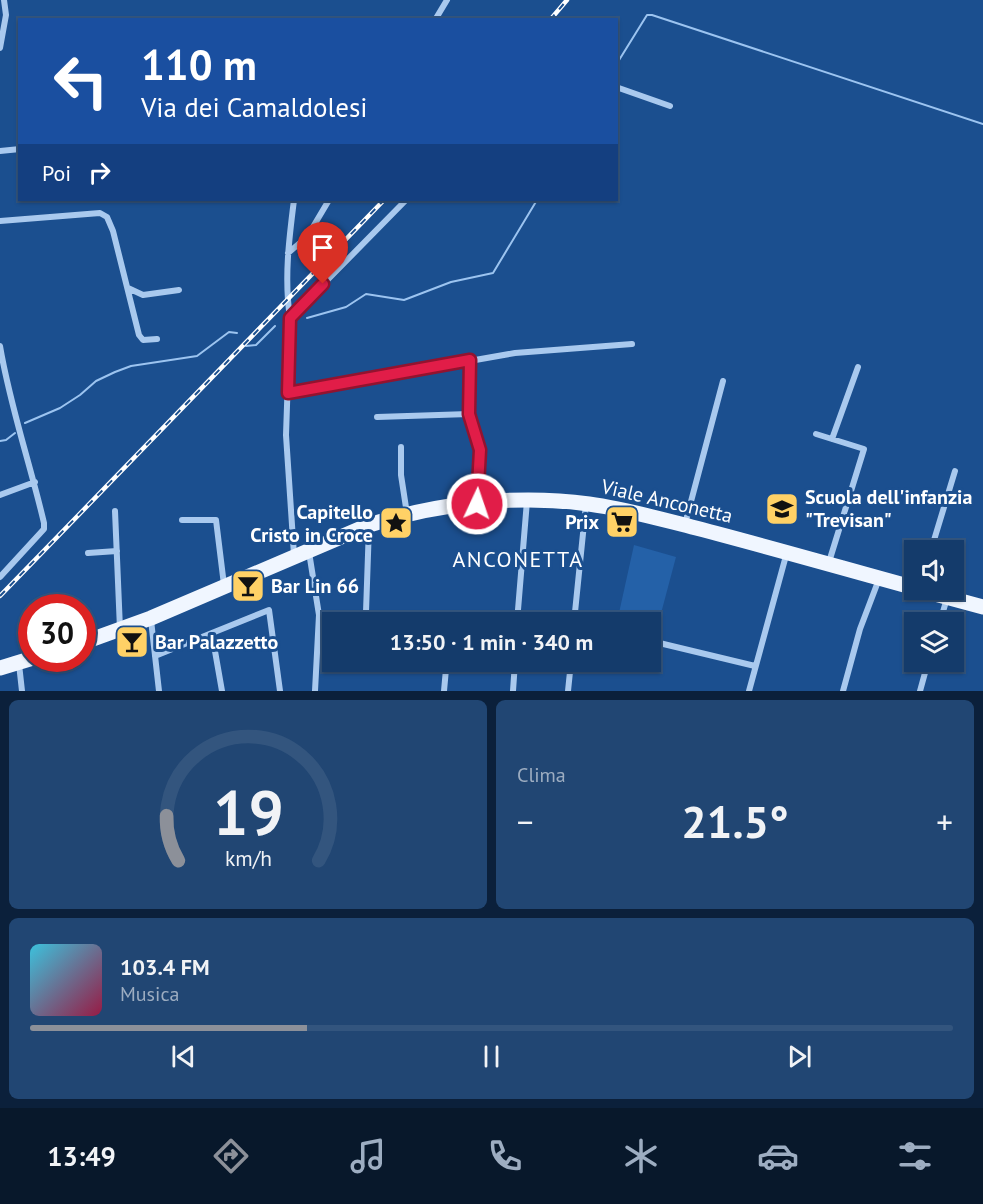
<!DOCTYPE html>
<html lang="it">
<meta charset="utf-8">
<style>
:root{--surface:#143b6b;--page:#214673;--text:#f1f3f6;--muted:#9dadc1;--line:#33557e;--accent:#8c9099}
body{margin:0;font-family:"PT Sans",sans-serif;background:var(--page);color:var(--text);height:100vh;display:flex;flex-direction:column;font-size:22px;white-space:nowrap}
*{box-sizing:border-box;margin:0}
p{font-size:20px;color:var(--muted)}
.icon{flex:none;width:33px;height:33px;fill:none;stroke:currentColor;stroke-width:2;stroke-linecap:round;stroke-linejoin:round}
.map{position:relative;height:691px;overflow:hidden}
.details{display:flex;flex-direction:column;gap:9px;padding:9px;background:#0b203b;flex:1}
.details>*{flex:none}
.guide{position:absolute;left:18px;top:18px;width:600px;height:183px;border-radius:0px;box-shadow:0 2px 4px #0004,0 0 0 2px var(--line);background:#1a4fa0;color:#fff;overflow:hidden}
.buttons{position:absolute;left:904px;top:540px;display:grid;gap:12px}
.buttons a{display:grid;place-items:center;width:60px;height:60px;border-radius:0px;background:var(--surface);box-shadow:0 2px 4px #0004,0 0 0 2px var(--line);font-size:30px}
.speed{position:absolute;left:18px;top:594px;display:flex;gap:12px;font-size:30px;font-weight:700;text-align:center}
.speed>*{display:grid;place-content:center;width:78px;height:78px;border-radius:50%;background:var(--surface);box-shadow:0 2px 4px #0004,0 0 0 2px var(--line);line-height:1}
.speed .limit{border:9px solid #d22;background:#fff;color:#111}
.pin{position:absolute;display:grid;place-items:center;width:51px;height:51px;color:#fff;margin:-62px -26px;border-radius:50% 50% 50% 0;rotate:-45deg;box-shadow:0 0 6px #0007}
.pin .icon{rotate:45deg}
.me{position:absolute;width:66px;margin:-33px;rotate:3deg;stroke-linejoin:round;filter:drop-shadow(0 0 4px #0008)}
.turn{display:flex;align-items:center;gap:21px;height:126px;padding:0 24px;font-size:27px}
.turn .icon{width:78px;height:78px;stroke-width:2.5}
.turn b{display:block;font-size:42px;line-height:51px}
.then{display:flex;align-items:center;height:57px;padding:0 24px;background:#0003;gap:12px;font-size:22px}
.big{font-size:45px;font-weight:800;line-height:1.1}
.details .card{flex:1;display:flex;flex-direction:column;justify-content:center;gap:9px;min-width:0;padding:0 21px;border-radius:9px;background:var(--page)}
.details .dial{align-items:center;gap:0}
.dial svg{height:156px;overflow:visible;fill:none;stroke:var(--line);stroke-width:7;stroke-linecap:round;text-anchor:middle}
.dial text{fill:var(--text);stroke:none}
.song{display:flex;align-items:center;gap:18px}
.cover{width:72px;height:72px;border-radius:9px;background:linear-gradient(135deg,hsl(190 70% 55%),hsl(340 70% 35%))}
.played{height:6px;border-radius:3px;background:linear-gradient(90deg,var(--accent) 30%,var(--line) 30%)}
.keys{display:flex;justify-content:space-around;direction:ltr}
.heat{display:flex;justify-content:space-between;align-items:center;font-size:33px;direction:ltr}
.details .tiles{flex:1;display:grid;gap:9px;grid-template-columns:1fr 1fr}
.card:last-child{grid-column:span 2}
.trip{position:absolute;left:322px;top:612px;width:339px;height:60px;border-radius:0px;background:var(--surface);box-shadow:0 2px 4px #0004,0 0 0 2px var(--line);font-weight:800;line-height:60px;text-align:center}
.tab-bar{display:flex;height:96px;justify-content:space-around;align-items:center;background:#08182b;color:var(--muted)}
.tab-bar .icon{width:42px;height:42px}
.tab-bar .on{color:var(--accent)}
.tab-bar b{font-size:27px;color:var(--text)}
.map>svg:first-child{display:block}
.green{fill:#2461a8}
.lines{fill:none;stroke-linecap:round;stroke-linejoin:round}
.stream{stroke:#9cc4f0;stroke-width:2}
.street{stroke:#a9c9ee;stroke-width:6}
.primary{stroke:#f0f6ff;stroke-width:15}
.rail-casing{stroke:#fff;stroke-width:4.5}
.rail{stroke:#1b4f8f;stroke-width:2;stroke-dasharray:7;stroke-linecap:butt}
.route-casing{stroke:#92132f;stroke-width:15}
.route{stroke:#e11d48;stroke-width:10}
.labels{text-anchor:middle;stroke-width:6;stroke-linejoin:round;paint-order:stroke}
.poi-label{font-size:20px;font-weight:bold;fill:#fff;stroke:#1b4f8f;text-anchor:start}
.street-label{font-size:20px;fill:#fff;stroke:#1b4f8f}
.quarter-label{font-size:22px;letter-spacing:1.5px;fill:#fff;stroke:#1b4f8f}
</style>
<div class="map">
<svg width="983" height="691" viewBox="0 0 983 691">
<rect width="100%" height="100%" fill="#1b4f8f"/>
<path class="green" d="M634,545L676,557L655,636L651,635V622H617Z"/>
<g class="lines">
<path class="stream" d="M616,65L647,15H652L983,124
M307,318L346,307L366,294L404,300L451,282L493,273L537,200
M246,346L256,345L275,326
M25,423L60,408L80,395L96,381L115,372L131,366L197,356L229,332L237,333
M0,441L6,440L15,433"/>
<path class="street" d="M435,20L447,0
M0,48L6,15L4,0
M616,87L670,106
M0,151L20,149
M0,221L100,213L107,217L113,231L139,335L143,340L157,339
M288,253L307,237L329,200
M128,288L143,295L179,290
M290,318L406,200
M0,346C10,406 30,463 44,523V529L0,577
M288,393L515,353L632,344
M469,414L470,360
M377,417L469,414L480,451L477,502
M816,434L864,449L829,562
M832,439L858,367
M401,447V475L407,514
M0,495L35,482
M115,511L120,629
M182,520H216L224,585
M685,524L723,381
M931,550L955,471
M309,552L319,615L315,691
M88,553L117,551
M294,555L286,435L290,318C284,279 289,239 294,200
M366,612L369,526
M151,620L159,691
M517,622L527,501
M574,622L586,504
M940,622L947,598
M212,634L222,691
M651,641L755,666
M155,656L269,610L280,691
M379,662L446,669L444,691
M19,664L22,691
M513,691L515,662
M568,691L571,662
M749,691L787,552
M843,691L860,629L879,579
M920,691L928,662"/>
<path class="primary" d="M920,590L983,607
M82,643L151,618L369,525C438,503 517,494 589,504C626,509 660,519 696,528C769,547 842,568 915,588
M0,668L33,658"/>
<defs>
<path id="rail" d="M550,20L567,0
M0,596L384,200"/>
</defs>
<use href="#rail" class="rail-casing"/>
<use href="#rail" class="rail"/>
</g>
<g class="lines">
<defs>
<path id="route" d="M323,284L290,318L288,393L470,360L469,414L480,450L477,504"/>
</defs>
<use href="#route" class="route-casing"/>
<use href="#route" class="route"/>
</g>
<defs>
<symbol id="school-square" viewBox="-11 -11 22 22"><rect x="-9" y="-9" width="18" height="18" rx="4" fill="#ffd166" stroke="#1b4f8f"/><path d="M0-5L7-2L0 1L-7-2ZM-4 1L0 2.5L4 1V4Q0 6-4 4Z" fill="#111"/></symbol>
<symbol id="supermarket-square" viewBox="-11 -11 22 22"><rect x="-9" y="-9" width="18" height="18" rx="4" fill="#ffd166" stroke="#1b4f8f"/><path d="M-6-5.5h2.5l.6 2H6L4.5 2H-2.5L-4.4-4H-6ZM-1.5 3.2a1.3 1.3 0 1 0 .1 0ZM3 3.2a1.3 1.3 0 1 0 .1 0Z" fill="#111"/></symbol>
<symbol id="sight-square" viewBox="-11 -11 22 22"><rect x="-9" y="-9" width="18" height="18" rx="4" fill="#ffd166" stroke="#1b4f8f"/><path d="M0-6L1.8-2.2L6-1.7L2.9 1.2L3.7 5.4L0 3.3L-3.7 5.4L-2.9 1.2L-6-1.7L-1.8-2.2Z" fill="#111"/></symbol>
<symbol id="bar-square" viewBox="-11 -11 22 22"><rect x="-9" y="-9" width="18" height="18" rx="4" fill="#ffd166" stroke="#1b4f8f"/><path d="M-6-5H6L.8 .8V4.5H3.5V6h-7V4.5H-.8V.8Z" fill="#111"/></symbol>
</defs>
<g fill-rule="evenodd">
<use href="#school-square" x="763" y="490" width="38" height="38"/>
<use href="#supermarket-square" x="603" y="503" width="38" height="38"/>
<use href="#sight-square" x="377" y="504" width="38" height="38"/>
<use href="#bar-square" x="229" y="567" width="38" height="38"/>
<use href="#bar-square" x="113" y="623" width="38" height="38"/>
</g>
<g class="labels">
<g class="poi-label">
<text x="805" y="504">Scuola dell'infanzia<tspan x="805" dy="23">"Trevisan"</tspan></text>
<text x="373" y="519" text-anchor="end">Capitello<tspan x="373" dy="23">Cristo in Croce</tspan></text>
<text x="599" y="529" text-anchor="end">Prix</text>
<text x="271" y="593">Bar Lin 66</text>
<text x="155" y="649">Bar Palazzetto</text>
</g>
<g class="street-label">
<text transform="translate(667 501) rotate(13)" y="7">Viale Anconetta</text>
</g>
<g class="quarter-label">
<text x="518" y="567">ANCONETTA</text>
</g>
</g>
</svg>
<div class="buttons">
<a><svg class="icon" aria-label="sound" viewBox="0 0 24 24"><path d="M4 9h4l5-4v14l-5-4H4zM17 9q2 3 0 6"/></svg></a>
<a><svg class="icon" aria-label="layers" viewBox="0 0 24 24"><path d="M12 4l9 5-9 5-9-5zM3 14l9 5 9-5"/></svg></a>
</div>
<div class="speed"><div class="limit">30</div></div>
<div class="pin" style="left:323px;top:284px;background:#d93025"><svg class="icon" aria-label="arrive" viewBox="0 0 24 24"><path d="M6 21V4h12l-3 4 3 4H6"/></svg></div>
<svg class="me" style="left:477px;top:504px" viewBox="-20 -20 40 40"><circle r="17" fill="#e11d48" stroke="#fff" stroke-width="3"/><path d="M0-11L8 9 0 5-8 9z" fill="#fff"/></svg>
<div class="trip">13:50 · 1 min · 340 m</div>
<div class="guide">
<div class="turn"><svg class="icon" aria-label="left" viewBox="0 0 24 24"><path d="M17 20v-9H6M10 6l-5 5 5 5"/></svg><div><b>110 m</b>Via dei Camaldolesi</div></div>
<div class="then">Poi<svg class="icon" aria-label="right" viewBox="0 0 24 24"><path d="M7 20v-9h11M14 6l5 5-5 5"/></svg></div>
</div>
</div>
<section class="details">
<div class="tiles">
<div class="card dial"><svg viewBox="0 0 100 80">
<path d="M14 69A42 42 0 1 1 86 69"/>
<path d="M14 69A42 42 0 0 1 8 46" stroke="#8c9099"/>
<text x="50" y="56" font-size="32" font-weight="700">19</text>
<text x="50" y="72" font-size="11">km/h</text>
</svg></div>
<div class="card"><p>Clima</p>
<div class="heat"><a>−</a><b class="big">21.5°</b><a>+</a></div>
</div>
<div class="card">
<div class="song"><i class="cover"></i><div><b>103.4 FM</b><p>Musica</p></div></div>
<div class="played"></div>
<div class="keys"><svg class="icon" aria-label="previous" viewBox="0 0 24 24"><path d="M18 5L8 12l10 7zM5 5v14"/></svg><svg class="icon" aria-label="pause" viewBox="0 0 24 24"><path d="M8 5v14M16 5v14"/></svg><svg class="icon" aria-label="next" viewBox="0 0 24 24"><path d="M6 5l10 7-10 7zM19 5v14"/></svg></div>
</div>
</div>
</section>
<nav class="tab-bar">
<b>13:49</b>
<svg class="icon on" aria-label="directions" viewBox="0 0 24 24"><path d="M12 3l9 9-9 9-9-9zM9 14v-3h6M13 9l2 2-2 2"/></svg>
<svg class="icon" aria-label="music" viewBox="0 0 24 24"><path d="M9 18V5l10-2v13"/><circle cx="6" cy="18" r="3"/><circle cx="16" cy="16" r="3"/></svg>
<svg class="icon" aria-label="phone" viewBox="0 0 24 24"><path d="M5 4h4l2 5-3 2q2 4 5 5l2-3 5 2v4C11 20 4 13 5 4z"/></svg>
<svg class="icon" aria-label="climate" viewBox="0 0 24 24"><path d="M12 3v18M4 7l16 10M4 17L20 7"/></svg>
<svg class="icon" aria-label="car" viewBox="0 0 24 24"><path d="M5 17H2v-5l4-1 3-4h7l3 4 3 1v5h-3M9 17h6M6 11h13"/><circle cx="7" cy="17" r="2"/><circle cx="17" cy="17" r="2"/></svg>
<svg class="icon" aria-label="filters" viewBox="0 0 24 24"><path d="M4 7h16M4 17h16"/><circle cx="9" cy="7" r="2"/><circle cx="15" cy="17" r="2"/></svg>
</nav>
